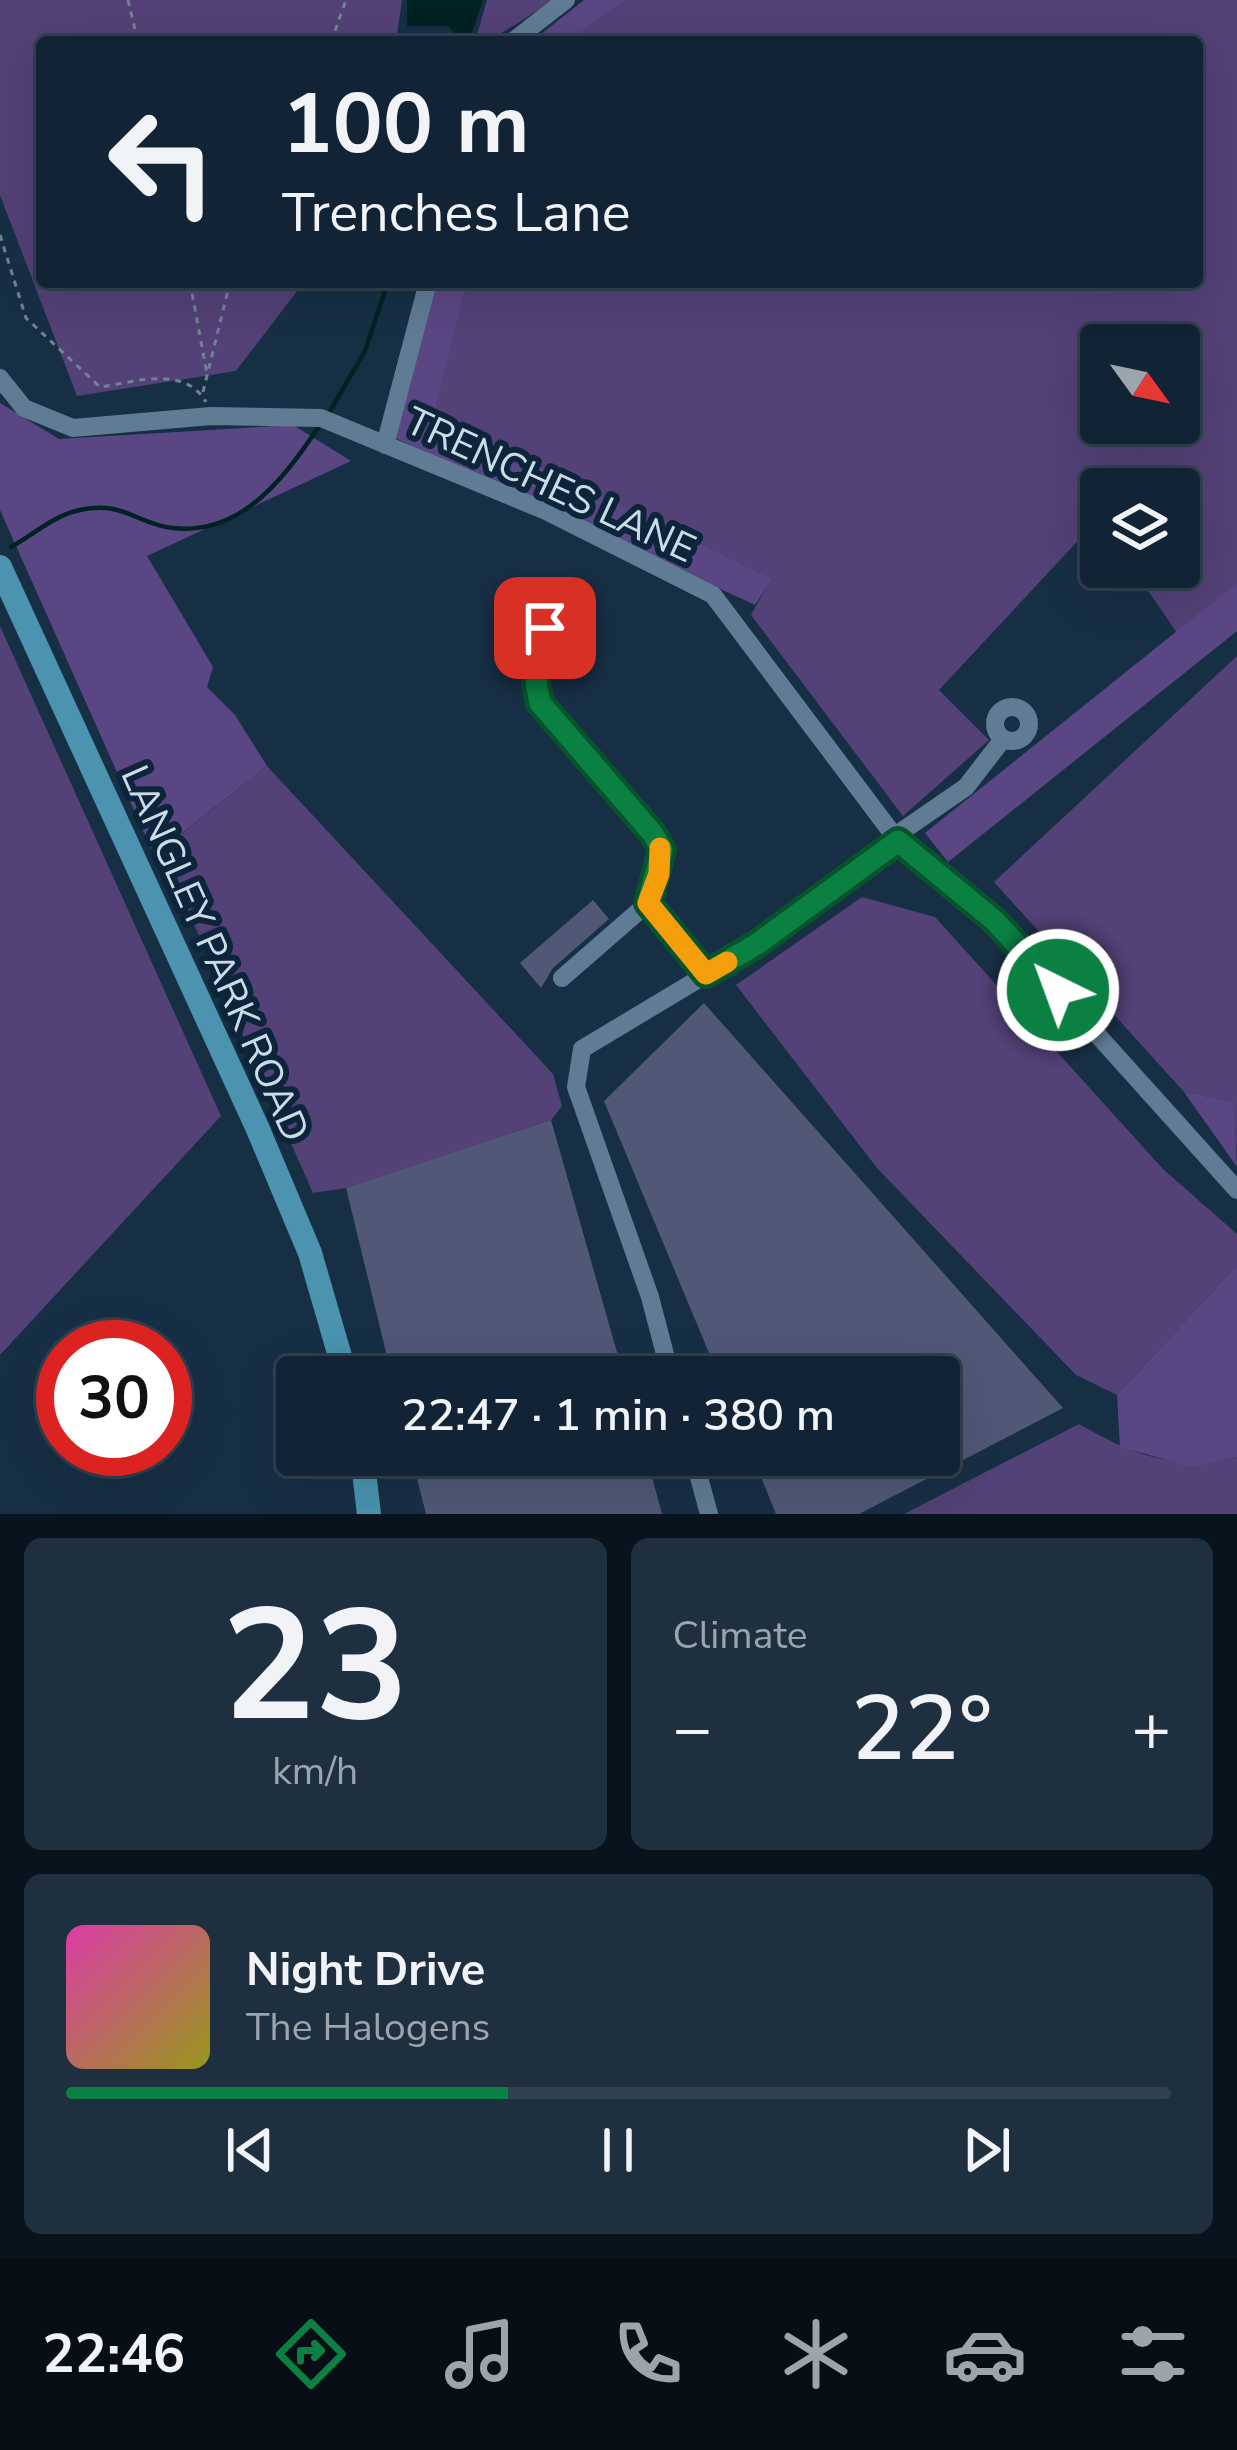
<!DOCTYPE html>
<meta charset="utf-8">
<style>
:root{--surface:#112334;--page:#1e2f40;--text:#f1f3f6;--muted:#9ca4ac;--line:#30404f;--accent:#0b8043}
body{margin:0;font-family:"Nunito Sans",sans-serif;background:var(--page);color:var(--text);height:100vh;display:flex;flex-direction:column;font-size:45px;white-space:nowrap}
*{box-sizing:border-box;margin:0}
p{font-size:39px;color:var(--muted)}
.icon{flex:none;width:66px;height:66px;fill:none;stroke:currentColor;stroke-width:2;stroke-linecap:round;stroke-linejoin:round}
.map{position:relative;height:1514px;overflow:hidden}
.drawer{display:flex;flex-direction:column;gap:24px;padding:24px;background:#09131d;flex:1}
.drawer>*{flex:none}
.top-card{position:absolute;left:36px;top:36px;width:1167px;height:252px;border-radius:12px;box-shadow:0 12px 48px #0002,0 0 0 3px var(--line);background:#112334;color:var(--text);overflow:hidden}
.needle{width:78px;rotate:123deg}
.tools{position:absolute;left:1080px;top:324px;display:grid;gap:24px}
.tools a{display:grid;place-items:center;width:120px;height:120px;border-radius:12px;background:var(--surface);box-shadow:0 12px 48px #0002,0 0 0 3px var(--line);font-size:60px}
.speed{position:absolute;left:36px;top:1320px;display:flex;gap:24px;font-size:60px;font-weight:700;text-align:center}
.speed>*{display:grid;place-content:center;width:156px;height:156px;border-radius:50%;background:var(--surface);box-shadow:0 12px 48px #0002,0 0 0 3px var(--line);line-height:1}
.speed .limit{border:18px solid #d22;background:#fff;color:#111}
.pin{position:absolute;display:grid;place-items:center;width:102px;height:102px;color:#fff;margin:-51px;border-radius:24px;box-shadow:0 6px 18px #0006}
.me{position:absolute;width:132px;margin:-66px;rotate:318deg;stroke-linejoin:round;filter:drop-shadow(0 0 9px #0008)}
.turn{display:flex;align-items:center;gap:42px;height:252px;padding:0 48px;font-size:54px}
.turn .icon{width:156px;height:156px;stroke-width:2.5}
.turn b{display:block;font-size:84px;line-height:102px}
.big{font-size:90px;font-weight:600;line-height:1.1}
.drawer .tile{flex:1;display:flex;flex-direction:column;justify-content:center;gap:18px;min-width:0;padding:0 42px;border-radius:18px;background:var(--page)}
.drawer .dial{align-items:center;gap:0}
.dial b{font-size:156px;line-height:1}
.song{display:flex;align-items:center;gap:36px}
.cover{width:144px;height:144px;border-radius:18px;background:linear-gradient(135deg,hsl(320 70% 55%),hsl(60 70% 35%))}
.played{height:12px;border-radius:6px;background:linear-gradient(90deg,var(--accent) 40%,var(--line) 40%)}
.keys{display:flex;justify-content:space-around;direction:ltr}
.heat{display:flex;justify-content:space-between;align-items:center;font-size:66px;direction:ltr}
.drawer .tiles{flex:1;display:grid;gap:24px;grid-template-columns:1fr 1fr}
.tile:last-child{grid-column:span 2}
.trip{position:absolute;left:276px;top:1356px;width:684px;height:120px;border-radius:12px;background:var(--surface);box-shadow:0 12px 48px #0002,0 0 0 3px var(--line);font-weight:600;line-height:120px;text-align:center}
.tabs{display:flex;height:192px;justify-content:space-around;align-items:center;background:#070e15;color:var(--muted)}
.tabs .icon{width:84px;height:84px}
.tabs .current{color:var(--accent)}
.tabs b{font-size:54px;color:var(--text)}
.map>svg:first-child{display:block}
.green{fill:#534177;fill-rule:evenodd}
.forest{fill:#5b4684}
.water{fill:#002223}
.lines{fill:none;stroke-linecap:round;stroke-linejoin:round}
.stream{stroke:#002223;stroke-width:4.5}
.building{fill:#505876}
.path{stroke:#708395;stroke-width:3;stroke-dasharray:6 6;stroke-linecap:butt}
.minor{stroke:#607b94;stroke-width:18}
.major{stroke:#4b93af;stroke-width:24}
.route-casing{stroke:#07532c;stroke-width:30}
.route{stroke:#0b8043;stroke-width:21}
.slow{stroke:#f59e0b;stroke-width:21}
.labels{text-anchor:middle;stroke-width:12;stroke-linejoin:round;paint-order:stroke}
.street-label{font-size:39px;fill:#ccdbe9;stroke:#0d253a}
</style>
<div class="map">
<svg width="1237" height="1514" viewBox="0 0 1237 1514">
<rect width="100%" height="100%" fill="#172f45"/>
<path class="green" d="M0,0H402L396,42H42V282H304L236,371L77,396L0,195Z
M487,0H555L487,42H475Z
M626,0H1237V583L1177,633L1132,567H1179V489H1101V533L1087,531L939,690L989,740L903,816L751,615L771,579L433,412L467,282H1197V42H568ZM1101,345H1179V423H1101Z
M0,626L221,1116L0,1355Z
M1237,656V1153L1233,1102L1184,1092L994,882Z
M267,766L553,1074L562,1106L551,1120L347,1188L313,1193L161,850Z
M862,897L935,917L1163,1169L1237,1234V1265L1117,1395L1076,1375L877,1168L736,985Z
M1079,1424C1133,1455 1175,1471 1237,1457V1514H904Z"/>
<path class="forest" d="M584,0H626L568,42H531Z
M437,282H467L434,413L772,579L755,605L393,437Z
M0,403L59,439L293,425L351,461L147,556L213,667L207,687L235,715L267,766L154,855L0,510Z
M1237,583V631L948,862L925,833Z
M1184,1092L1234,1102L1237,1167Z
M1237,1265V1457L1193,1467L1120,1447L1117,1395Z"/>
<path class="water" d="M407,0H483L469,42H463L448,26H407Z"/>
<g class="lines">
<path class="stream" d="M329,413L365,351L388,282
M11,547C31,536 54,516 76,511C124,499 135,524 173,528C244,536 287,474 322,422"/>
</g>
<path class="building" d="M593,900L609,919L553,968L541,988L520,963Z
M704,1003L1063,1408L859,1514H776L752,1455H939V1377H719L604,1101Z
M551,1120L624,1377H392L346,1188Z
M411,1455H646L662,1514H426Z"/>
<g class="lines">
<path class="path" d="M128,0L138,42
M331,42L346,0
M0,235L26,318L100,387C135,382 185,365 206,402
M190,282L207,374
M203,392L230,282"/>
<path class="minor" d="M512,42L566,0
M0,378L24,408L73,428L211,416L321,418L546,511L713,595L898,841L995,921L1237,1190
M385,445L428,282
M545,628L536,683L540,703L662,851L648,903
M995 724a17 17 0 1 1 34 0a17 17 0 1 1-34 0Z
M895,836L966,787L1003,739
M562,978L648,903L706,974
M671,1377L650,1297L576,1087L582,1049L757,944L898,841
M693,1455L709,1514"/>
<path class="major" d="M0,567L257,1127L310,1253L346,1377
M362,1455L369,1514"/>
</g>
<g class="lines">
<defs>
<path id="route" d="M545,628L536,683L540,703L653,834L662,850L648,903L706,974L757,944L898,841L995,921L1058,990"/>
</defs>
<use href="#route" class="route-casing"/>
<use href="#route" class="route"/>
<path class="slow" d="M660,848L659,874L648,903L706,974L727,962"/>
</g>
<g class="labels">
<g class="street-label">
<text transform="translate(551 484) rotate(25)" y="14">TRENCHES LANE</text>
<text transform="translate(216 953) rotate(66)" y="14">LANGLEY PARK ROAD</text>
</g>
</g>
</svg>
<div class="tools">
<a><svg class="needle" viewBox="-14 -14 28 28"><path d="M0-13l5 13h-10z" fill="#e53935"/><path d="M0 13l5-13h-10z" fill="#9ca4ac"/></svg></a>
<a><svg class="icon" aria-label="layers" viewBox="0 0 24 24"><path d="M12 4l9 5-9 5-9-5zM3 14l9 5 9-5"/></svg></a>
</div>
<div class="speed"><div class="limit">30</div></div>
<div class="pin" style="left:545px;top:628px;background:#d93025"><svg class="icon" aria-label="arrive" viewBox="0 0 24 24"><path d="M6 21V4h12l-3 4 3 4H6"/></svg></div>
<svg class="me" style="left:1058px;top:990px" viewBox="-20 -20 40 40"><circle r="17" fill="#0b8043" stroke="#fff" stroke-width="3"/><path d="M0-11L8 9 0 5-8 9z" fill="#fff"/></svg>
<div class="trip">22:47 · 1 min · 380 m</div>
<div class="top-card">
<div class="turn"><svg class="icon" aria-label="left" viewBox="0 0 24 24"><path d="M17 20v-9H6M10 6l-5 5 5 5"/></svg><div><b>100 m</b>Trenches Lane</div></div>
</div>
</div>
<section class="drawer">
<div class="tiles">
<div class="tile dial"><b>23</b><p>km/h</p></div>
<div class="tile"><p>Climate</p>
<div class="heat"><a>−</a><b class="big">22°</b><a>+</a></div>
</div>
<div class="tile">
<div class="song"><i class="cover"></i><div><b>Night Drive</b><p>The Halogens</p></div></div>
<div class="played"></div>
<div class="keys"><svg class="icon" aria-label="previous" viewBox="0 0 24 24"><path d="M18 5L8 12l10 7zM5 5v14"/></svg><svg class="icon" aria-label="pause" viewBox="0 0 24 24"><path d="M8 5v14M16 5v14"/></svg><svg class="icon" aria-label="next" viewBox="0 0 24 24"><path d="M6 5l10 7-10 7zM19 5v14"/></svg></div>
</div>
</div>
</section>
<nav class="tabs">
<b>22:46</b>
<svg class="icon current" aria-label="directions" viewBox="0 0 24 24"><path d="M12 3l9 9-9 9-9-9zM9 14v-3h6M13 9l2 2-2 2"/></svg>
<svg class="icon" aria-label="music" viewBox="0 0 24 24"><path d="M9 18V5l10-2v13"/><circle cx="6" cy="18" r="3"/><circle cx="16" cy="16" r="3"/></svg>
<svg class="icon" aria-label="phone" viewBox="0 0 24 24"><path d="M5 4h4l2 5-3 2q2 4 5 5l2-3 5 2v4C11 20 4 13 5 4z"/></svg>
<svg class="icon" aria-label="climate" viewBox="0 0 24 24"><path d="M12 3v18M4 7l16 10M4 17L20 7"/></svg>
<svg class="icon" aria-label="car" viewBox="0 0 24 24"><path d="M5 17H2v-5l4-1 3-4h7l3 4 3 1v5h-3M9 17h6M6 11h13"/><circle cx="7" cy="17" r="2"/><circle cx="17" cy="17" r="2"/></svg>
<svg class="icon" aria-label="filters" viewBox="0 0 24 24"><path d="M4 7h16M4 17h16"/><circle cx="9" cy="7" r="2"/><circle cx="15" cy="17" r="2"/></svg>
</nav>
